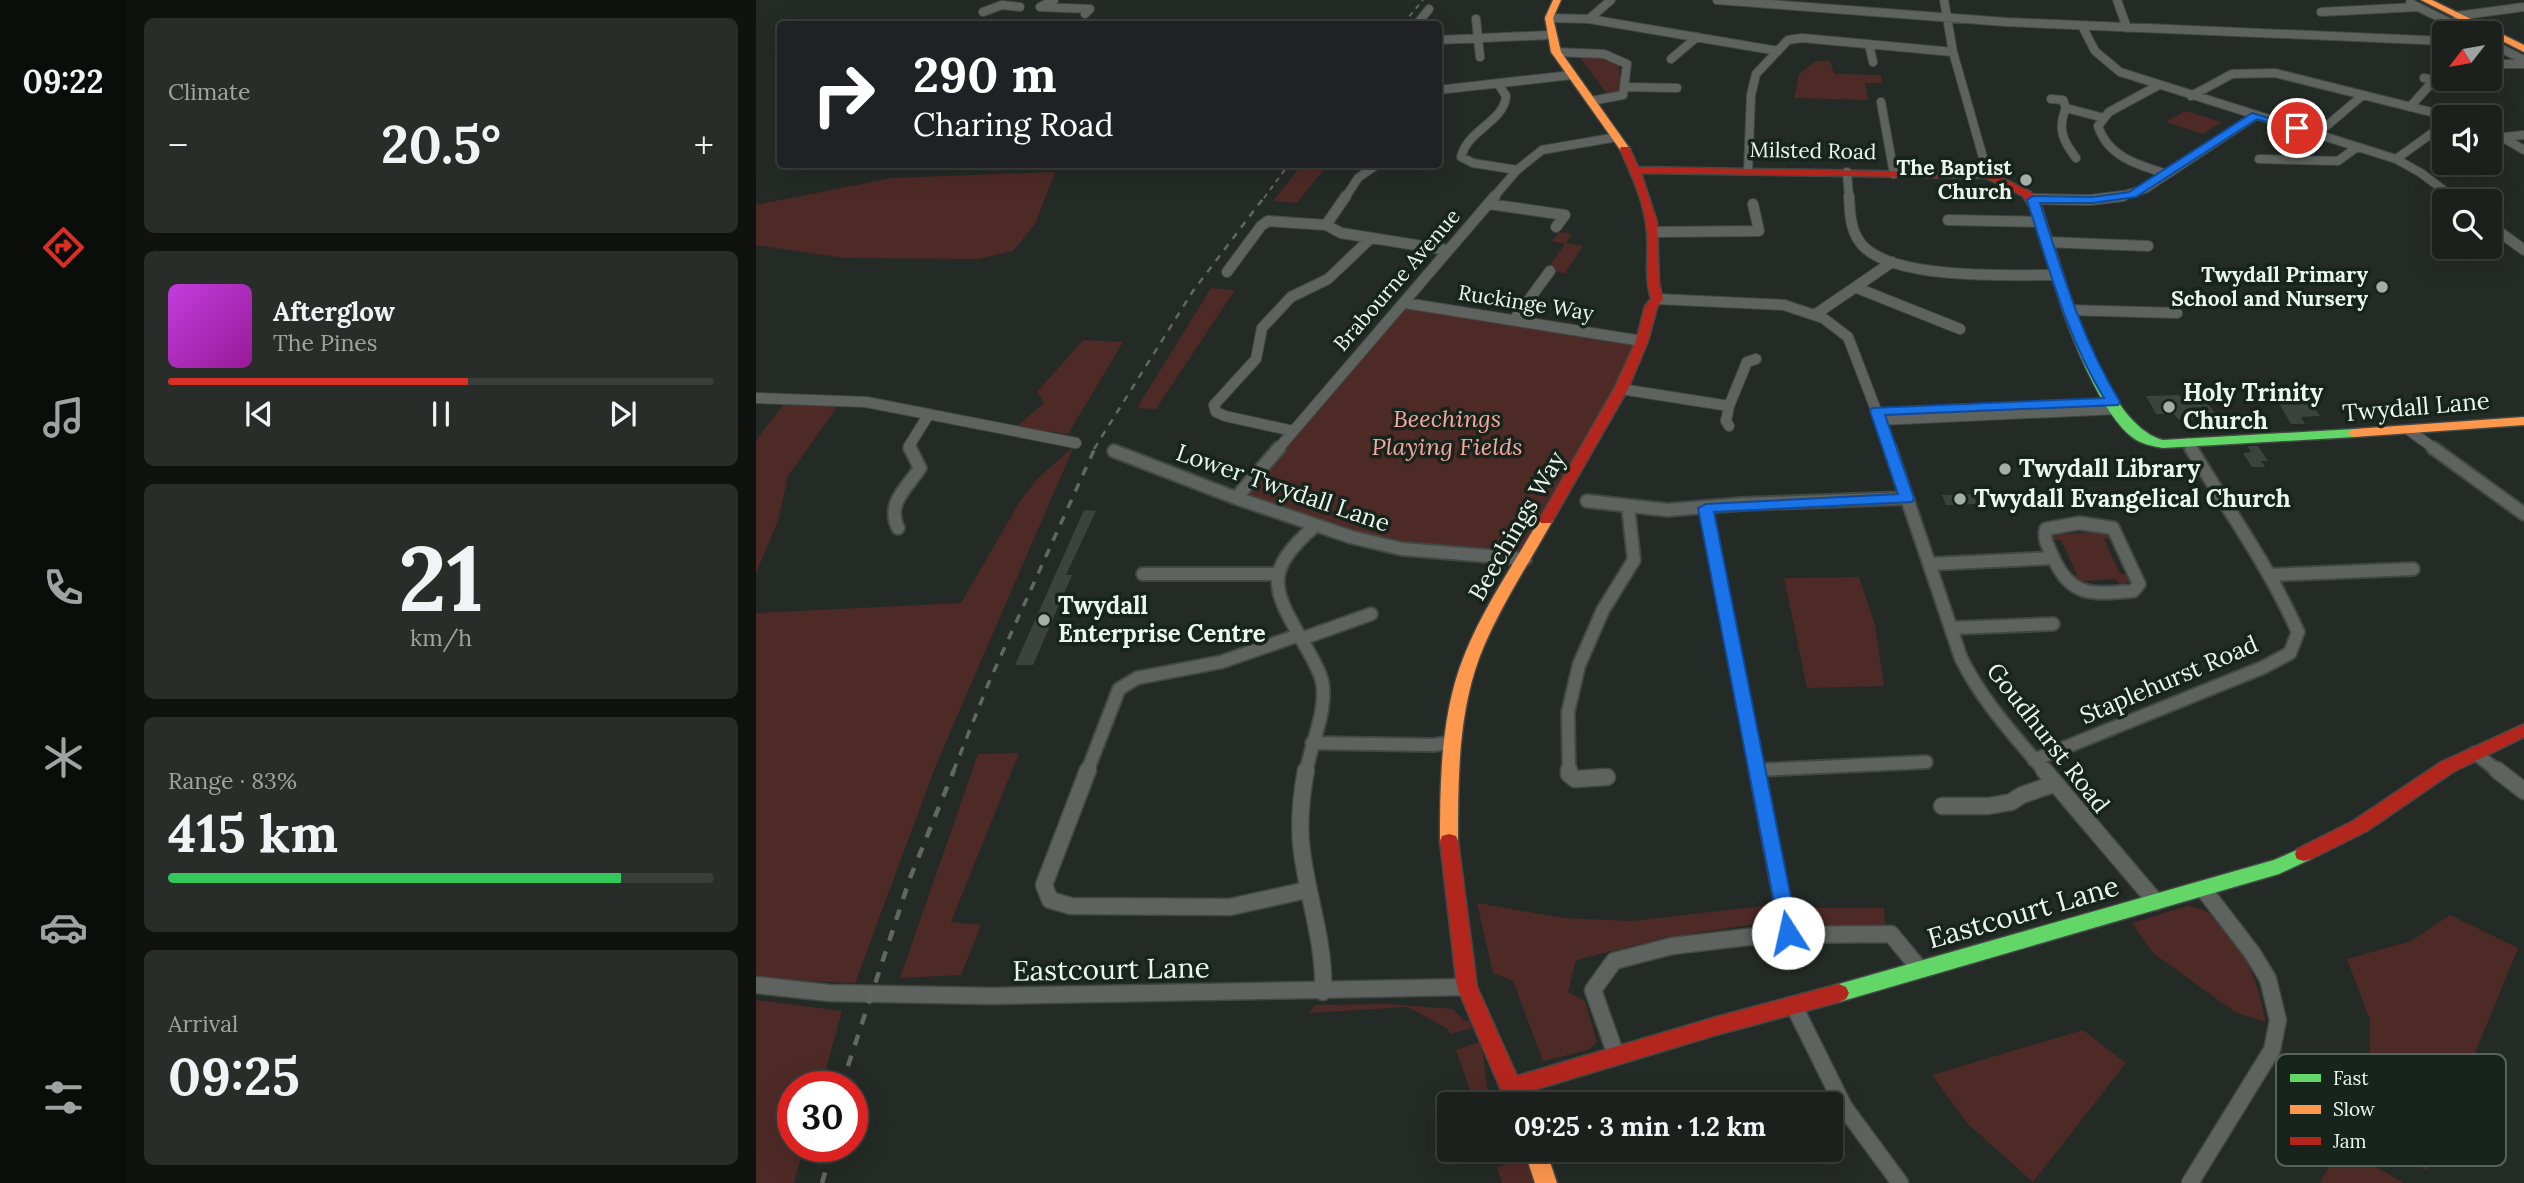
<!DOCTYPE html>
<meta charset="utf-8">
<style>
:root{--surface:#1b201c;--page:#282d29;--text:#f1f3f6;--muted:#a0a3a3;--line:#393e3b;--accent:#d93025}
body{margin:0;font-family:Lora,serif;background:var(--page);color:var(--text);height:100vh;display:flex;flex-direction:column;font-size:26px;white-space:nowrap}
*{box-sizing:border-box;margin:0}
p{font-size:23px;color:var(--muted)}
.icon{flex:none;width:38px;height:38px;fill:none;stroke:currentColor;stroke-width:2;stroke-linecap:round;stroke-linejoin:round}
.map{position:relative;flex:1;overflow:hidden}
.sheet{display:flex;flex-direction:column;gap:18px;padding:18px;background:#0f120f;width:630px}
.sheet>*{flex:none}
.hud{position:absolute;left:21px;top:21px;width:665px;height:147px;border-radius:7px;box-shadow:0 7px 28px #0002,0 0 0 2px var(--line);background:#202124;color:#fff;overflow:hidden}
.needle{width:46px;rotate:239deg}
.controls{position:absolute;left:1676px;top:21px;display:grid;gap:14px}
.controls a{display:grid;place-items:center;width:70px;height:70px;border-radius:7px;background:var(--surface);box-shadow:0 7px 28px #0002,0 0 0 2px var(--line);font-size:35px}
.speed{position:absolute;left:21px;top:1071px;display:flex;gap:14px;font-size:35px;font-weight:700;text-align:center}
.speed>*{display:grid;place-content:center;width:91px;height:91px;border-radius:50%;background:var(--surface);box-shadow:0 7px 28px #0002,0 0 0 2px var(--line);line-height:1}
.speed .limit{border:10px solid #d22;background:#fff;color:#111}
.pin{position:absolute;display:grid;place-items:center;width:60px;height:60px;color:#fff;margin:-30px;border:4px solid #fff;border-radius:50%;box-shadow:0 2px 7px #0007}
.me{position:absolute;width:77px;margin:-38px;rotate:350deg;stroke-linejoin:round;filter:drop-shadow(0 0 5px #0008)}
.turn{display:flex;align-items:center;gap:24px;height:147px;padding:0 21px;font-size:32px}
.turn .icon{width:91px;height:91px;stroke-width:2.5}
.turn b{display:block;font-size:49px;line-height:60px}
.big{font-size:52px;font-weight:700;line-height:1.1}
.sheet .widget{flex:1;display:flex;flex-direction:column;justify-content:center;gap:10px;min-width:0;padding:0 24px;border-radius:10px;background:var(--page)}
.sheet .dial{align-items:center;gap:0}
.dial b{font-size:91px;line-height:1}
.song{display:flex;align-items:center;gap:21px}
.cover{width:84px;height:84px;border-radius:10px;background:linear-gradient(135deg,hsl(290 70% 55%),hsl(300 70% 35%))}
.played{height:7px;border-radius:4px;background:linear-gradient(90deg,var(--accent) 55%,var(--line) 55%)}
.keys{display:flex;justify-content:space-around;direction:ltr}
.heat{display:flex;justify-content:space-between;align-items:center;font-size:38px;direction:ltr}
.charge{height:10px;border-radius:5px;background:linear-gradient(90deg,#34c759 83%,var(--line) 0)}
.trip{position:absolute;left:681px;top:1092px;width:406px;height:70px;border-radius:7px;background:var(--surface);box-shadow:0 7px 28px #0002,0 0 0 2px var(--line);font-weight:700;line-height:70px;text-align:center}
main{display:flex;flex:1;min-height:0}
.dock{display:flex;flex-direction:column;width:126px;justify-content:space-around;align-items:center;background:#0b0d0b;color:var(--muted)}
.dock .icon{width:49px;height:49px}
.dock .selected{color:var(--accent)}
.dock b{font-size:32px;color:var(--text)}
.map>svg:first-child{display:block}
.green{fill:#4e2a26}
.building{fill:#3c423e}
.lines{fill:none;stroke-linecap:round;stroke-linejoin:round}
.street-far3-casing{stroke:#424844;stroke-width:10}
.street-far2-casing{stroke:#424844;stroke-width:12}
.street-far1-casing{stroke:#424844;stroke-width:16}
.street-casing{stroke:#424844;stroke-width:19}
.fast-casing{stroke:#424844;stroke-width:3}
.slow-casing{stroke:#424844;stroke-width:3}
.jam-casing{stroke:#424844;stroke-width:3}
.street-far3{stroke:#5e6360;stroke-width:8}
.street-far2{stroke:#5e6360;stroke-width:10}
.street-far1{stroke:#5e6360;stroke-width:12}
.street{stroke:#5e6360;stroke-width:16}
.fast{fill:#63d668;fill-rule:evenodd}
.slow{fill:#ff974d;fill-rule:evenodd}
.jam{fill:#b3261e;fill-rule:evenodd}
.rail-far3{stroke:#636764;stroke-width:2;stroke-dasharray:5 5;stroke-linecap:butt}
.rail-far2{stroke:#636764;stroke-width:2.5;stroke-dasharray:7 7;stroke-linecap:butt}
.rail-far1{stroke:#636764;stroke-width:3.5;stroke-dasharray:9 9;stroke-linecap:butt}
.rail{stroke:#636764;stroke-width:4.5;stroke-dasharray:11 11;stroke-linecap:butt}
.route{fill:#1a73e8;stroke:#114b97;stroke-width:2}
.poi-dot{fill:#a6aea9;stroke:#16241c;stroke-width:2.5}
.labels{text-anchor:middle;stroke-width:7;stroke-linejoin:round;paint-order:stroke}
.far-street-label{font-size:21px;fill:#ecf5ef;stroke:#16241c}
.far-poi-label{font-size:21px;font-weight:bold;fill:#ecf5ef;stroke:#16241c;text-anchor:end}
.poi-label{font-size:24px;font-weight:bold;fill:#ecf5ef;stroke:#16241c;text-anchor:start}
.street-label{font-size:24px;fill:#ecf5ef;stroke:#16241c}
.park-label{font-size:24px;font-style:italic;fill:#f8a59d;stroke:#16241c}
.near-street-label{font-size:28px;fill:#ecf5ef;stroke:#16241c}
.key{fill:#16241c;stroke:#56635b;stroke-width:2}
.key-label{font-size:19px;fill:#ecf5ef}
</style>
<main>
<nav class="dock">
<b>09:22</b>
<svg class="icon selected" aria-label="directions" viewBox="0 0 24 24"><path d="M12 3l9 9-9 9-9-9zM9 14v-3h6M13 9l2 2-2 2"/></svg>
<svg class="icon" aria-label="music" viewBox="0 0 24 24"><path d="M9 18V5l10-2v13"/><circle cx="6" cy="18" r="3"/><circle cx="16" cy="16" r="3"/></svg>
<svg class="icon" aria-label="phone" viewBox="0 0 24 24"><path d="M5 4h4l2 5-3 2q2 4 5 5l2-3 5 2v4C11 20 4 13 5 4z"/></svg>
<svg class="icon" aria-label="climate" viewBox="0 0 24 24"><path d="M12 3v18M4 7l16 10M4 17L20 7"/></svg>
<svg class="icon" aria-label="car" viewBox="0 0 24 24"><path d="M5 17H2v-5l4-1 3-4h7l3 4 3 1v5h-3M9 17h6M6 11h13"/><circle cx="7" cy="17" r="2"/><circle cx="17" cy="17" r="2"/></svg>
<svg class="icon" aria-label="filters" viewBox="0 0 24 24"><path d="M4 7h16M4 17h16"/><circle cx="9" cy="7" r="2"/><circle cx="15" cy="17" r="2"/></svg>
</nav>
<section class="sheet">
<div class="widget"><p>Climate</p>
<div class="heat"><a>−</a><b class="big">20.5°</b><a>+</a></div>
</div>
<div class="widget">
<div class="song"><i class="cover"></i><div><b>Afterglow</b><p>The Pines</p></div></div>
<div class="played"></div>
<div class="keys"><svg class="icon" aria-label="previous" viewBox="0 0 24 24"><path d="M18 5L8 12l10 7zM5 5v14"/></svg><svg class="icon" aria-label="pause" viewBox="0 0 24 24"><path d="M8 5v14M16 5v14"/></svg><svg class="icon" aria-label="next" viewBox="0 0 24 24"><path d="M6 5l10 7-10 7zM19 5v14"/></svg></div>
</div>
<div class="widget dial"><b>21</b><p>km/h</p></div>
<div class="widget"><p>Range · 83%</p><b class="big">415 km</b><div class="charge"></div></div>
<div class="widget"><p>Arrival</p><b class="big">09:25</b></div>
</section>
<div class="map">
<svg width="1768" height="1183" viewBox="0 0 1768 1183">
<rect width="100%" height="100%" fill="#242a26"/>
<path class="green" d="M820,52L856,60L866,66H863L864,77L867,79L865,91L852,95Z
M1060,61H1074L1078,74L1125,75L1126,83H1109L1112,100L1038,98L1043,74Z
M1429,111L1466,122L1447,134L1410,122Z
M546,165H571L541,203L517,201Z
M299,172L279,224L257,251L221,259L88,258L0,245V205L136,178Z
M803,232L816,234L810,243L827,246L809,273L790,271L809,244L796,241Z
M455,288L479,290L400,409L381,408Z
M649,303L886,341L769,559L646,549L480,498Z
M327,340L367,342L312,434L260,427L288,403L281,392Z
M29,403L83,404L32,476L22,521L0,573V440Z
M318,446L180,765L99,983L0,979V613L205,603L263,503L280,480Z
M1337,527L1351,532L1357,538L1348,539L1364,574H1375V580L1364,585L1360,579L1326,581L1329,587L1311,577L1321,575L1305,540H1295L1296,532L1306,529L1309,534L1339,532Z
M1103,577L1119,625L1128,686L1051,688L1028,578Z
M263,753L195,922L225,925L205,975L144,978L222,754Z
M721,903L808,918L876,921L1016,905V918L1006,923L908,938L820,960L812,992L829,1001L841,1042L832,1050L787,1061L757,981L737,973Z
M1431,906C1476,908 1505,984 1509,1022L1479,1012L1397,953L1376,923Z
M1042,908H1128L1129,930L1040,926Z
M1694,915L1762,948L1671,1170L1597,1130L1614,1081V1020L1591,959L1655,941Z
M0,1000L86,1011L65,1087H37V1146H48L38,1183H0Z
M633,1004L697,1009L708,1021L713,1020L716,1028L694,1034L692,1029L652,1007L553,1013L559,1005Z
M1327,1030L1370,1063L1277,1182L1212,1124L1176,1075Z
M723,1042C732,1062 726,1091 739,1104H719L700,1050Z
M1585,1147L1648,1183H1566L1564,1182Z
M760,1162H770L781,1183H746L741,1167Z"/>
<path class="building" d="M1525,385H1541L1564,416L1545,417L1549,424H1535L1517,393L1530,392Z
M1444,394L1460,414L1501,412L1510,430H1458L1452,420L1422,419L1418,414H1400L1390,396L1422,395L1425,397Z
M1492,446H1502L1512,461H1505L1509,467H1496L1487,453L1495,452Z
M1217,494L1221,504L1190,505L1186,495Z
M328,510L340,511L310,575H316L277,665H259Z"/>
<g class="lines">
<defs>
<path id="street-far3" d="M298,0L284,7L334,9L329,14
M961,0L1250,22L1689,41
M1188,0L1197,52L1232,175
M1361,0L1371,28
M1654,3L1715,33
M227,12L246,5L264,7
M1565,12L1662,7
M1701,16L1768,7
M793,18L833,19L1022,51
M720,19L724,57
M833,19L855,0
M661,24L673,9
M1326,26L1339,51L1364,72L1640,159L1665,173L1698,198
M682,40L794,35
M1734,43L1768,60
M1113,44L1117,62
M800,52L848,54L871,64L867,95L835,101
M915,59L941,37
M1734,64H1768
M1668,78L1690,83
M743,85L750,96C748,122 712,129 705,157L717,163L761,170
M1401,86L1353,112L1342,126C1352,157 1382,165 1411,174
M870,87L921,88
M682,90L816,75
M1435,96L1476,74L1519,73L1695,117
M1295,99L1307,100L1310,108
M1125,102L1138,174
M1654,107L1678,80
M1734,130L1768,150
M1561,134L1607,95
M1749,137L1768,135
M1320,158C1307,141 1301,129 1310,108L1348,118
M1503,159L1582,161L1601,147
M1640,159L1689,124
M992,170L995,95L1000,74L1032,40L1046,38L1197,52
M1091,172L1093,198
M589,198L602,178L622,164
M737,198L761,170L786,150L861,137
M1358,198L1389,189L1499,116"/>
<path id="street-far2" d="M590,196L570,225L585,233L691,250
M1093,196C1094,214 1094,233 1108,247C1142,280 1254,275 1300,275
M1696,196L1703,201
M1277,199L1334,200L1367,196
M733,204L809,215L800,227
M1192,220L1284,222
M1734,225L1768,250
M897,232L1003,231L997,204
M1290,242L1392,246
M471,272L505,226L512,221L570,225
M1101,288L1204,329
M901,299L1028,305L1067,318L1092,337L1135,449
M649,303L886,341
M1312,310L1421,313
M1060,314L1136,262
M758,320L794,271
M865,389L973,406
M0,398L110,402L320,443
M1124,420L1361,409
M973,426L970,421L973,406L991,362L1000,359
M537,431L469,416L460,412L458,405L500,359L506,328L535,297L572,279L614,239
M1654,431L1679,449
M1432,443L1436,449
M155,449L153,446L173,414
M522,449L739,196"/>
<path id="street-far1" d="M1134,448L1205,658C1226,701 1258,735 1289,772
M1677,448L1768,514
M358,451L480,498L595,537L646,549L769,559
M480,498L523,448
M831,501L911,510L986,504L1151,498
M950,508L1001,772
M1323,523L1357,528L1383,584L1377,591C1336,594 1314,598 1296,555C1292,546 1287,538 1290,529Z
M142,528C130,503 151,488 164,468L154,448
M1173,564L1297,558
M387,574H520
M1514,575L1657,569
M1197,628L1297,624
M545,639L615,614
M556,743L677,745L698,742
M1719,753L1743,772
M1278,760L1508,667L1534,653L1542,632C1513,566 1471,509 1435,448
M1001,770L1170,762
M331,772L363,689L381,678L465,662L543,635
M550,772C555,744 572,709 566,681C563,669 556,658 550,647C517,590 505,573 559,526
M813,772L812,712L823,665L847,610L878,560L872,506"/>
<path id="street" d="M332,770L288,885L294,900L315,906L474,907L551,890
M550,770C545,797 542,824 546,852C552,899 569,943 567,992
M813,770V774L819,779L851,777
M1001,770L1032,933
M1001,770H1004
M1288,770L1400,902
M1741,770L1768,791
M1186,806H1233L1255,802L1266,795L1298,784
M0,985L73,993L236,996L711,987
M1038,1006L1088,1107L1144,1183
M860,1055L837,990L858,961L916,946L1009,935L1135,934L1163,968
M1434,1183L1516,1050L1522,1020L1512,979L1497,954L1448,890"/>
<path id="fast" d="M1308,292L1314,296C1328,338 1361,428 1407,440L1598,429L1605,433L1598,437L1407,448C1396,446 1385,444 1376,437C1344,412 1314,334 1302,296Z
M1548,847L1555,849L1557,854L1555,859L1523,874L1083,1002L1076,999L1073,993L1076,987L1083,984L1518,860Z"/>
<path id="slow" d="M797,0H805L797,18L805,52L874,149L873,151H865L795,52L789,18Z
M1665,0H1676L1768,45V52Z
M1768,417V425L1598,437L1591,433L1598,429Z
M790,515L797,520C772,565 743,608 724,656C702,714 702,780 702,841L700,846L693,848L686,846L684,841C684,780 685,713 708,656C727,608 757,565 783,520Z
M768,1150H790L801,1183H779Z"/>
<path id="jam" d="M865,147H873L882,167L1236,173L1275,192L1286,208L1314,296L1308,300L1302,296L1274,208L1267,196L1230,178L885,173L901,222L903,283L907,299L901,307L892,341L872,389L797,520L795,523H785L783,520L858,389L880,341L889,306L895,299C888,277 893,255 891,233C889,203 876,176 864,149Z
M1768,724V737L1697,772L1611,831L1555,859L1548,861L1541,859L1539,854L1541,849L1597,821L1685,762Z
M693,834L700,836L702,841L721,987L761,1076L960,1017L1083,984L1090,987L1093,993L1090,999L1083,1002L960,1035L768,1093L773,1104H751L701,987L684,841L686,836Z"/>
</defs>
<use href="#street-far3" class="street-far3-casing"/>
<use href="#street-far2" class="street-far2-casing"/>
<use href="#street-far1" class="street-far1-casing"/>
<use href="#street" class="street-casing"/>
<use href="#fast" class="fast-casing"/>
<use href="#slow" class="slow-casing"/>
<use href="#jam" class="jam-casing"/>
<use href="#street-far3" class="street-far3"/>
<use href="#street-far2" class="street-far2"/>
<use href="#street-far1" class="street-far1"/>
<use href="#street" class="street"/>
<use href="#fast" class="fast"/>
<use href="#slow" class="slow"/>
<use href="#jam" class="jam"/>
<path class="rail-far3" d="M647,24L667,0
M508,198L533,164"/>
<path class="rail-far2" d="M338,449L437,291L509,196"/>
<path class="rail-far1" d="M197,772L233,682L339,448"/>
<path class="rail" d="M85,1087L154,878L198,770
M66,1183L77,1146"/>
</g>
<path class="route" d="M1496,113L1546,128L1541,131L1501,119L1380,197L1337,203H1284C1306,272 1326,340 1364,402L1362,405L1129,415L1158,498L1156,502L958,512L1042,933L1039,939L1032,941L1025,939L942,508L950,504L1142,494L1114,411L1116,408L1348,398C1311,337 1293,268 1271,200L1277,196L1337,197L1373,192Z"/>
<g class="poi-dot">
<circle cx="1270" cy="180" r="7"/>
<circle cx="1626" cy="287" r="7"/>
<circle cx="1413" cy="407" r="7"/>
<circle cx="1249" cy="469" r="7"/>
<circle cx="1204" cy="499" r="7"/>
<circle cx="288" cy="620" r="7"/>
</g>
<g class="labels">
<g class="far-street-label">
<text transform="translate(1057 151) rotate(1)" y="7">Milsted Road</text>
<text transform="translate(641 280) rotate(-49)" y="7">Brabourne Avenue</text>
<text transform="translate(770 303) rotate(9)" y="7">Ruckinge Way</text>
</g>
<g class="far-poi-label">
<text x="1256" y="175">The Baptist<tspan x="1256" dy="24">Church</tspan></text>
<text x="1612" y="282">Twydall Primary<tspan x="1612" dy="24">School and Nursery</tspan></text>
</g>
<g class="poi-label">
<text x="1427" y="401">Holy Trinity<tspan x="1427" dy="28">Church</tspan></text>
<text x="1263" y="477">Twydall Library</text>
<text x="1218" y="507">Twydall Evangelical Church</text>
<text x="302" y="614">Twydall<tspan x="302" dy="28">Enterprise Centre</tspan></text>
</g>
<g class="street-label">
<text transform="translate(1660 407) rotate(-5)" y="8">Twydall Lane</text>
<text transform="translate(527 488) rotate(19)" y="8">Lower Twydall Lane</text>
<text transform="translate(761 526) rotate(-60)" y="8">Beechings Way</text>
<text transform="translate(1413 680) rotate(-23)" y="8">Staplehurst Road</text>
<text transform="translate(1292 738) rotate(52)" y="8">Goudhurst Road</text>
</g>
<g class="park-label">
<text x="691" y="427">Beechings<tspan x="691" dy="28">Playing Fields</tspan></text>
</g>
<g class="near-street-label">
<text transform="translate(1267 912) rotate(-16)" y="10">Eastcourt Lane</text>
<text transform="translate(355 969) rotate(-1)" y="10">Eastcourt Lane</text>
</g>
</g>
<rect x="1520" y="1054" width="230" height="112" rx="10" class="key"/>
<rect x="1534" y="1074" width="31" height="8" fill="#63d668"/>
<rect x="1534" y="1105" width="31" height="9" fill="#ff974d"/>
<rect x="1534" y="1137" width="31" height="8" fill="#b3261e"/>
<g class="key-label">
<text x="1577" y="1085">Fast</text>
<text x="1577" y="1116">Slow</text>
<text x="1577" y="1148">Jam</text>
</g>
</svg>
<div class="controls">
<a><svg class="needle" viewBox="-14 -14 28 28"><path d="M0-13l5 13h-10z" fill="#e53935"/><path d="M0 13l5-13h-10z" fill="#a0a3a3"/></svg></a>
<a><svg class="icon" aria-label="sound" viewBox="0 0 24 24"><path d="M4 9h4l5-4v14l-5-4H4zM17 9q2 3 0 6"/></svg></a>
<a><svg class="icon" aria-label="search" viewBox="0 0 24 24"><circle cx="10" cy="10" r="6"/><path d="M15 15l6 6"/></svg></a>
</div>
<div class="speed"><div class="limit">30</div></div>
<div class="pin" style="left:1541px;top:128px;background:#d93025"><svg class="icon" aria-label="arrive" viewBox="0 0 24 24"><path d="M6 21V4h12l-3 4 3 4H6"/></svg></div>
<svg class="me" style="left:1032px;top:933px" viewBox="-20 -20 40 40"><circle r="19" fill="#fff"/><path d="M0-13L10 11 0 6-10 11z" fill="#1a73e8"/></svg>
<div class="trip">09:25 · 3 min · 1.2 km</div>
<div class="hud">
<div class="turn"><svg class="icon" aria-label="right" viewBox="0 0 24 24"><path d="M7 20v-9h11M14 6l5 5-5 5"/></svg><div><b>290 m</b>Charing Road</div></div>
</div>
</div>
</main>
